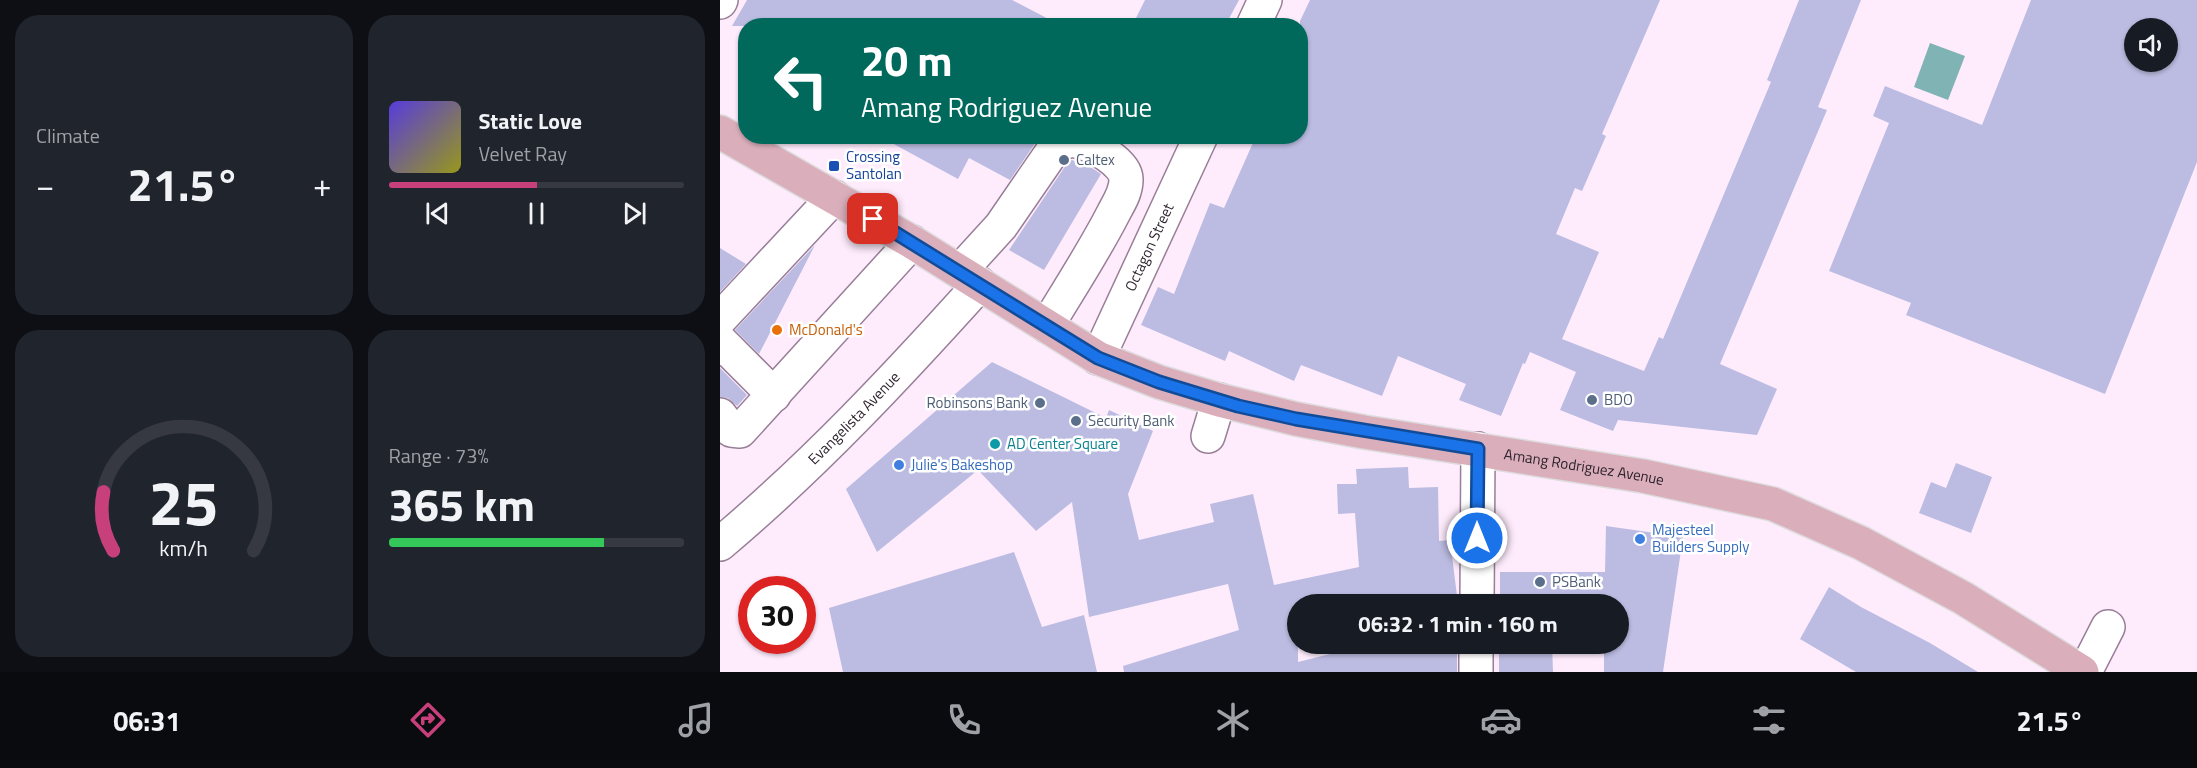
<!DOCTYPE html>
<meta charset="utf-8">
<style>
:root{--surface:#171b24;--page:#20242c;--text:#f1f3f6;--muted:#9ea1a6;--line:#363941;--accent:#c73f7b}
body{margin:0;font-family:"Titillium Web",sans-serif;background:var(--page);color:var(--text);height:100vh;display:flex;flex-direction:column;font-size:22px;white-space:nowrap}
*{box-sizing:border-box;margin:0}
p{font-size:20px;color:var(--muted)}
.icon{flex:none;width:33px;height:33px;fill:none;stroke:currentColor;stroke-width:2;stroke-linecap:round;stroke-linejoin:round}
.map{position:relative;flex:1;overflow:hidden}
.details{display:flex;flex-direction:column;gap:15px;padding:15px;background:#0d0f14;width:720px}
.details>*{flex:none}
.hud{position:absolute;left:18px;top:18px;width:570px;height:126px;border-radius:24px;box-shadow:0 2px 4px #0004;background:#00695c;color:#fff;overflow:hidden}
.fabs{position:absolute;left:1404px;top:18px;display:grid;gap:12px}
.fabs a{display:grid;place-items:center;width:54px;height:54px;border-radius:50%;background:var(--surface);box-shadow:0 2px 4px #0004;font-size:30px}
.speed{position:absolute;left:18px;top:576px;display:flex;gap:12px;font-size:30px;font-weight:700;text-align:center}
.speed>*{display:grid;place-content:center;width:78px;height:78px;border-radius:50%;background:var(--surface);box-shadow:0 2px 4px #0004;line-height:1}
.speed .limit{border:9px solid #d22;background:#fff;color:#111}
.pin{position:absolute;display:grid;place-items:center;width:51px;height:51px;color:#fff;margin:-26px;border-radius:12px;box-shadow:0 3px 9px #0006}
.me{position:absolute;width:66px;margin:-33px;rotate:0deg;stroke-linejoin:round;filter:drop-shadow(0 0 4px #0008)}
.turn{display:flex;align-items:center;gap:21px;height:126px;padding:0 24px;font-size:27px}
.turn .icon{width:78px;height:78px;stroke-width:2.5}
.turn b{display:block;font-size:42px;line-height:51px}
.big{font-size:45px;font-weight:700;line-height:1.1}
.details .card{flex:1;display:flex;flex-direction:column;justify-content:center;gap:9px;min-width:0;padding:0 21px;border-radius:24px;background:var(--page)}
.details .dial{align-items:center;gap:0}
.dial svg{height:156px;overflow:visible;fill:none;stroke:var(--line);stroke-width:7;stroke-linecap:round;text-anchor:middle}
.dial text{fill:var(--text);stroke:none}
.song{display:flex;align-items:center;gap:18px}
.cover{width:72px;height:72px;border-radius:9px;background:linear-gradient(135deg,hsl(250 70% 55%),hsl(60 70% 35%))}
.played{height:6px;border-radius:3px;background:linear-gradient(90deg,var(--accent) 50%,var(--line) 50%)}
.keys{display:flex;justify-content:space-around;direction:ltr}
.heat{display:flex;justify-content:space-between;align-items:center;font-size:33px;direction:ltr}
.charge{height:9px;border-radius:4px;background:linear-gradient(90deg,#34c759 73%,var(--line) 0)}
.details .tiles{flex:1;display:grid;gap:15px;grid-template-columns:repeat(2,1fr)}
.trip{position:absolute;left:567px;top:594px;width:342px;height:60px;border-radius:30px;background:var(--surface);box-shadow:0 2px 4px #0004;font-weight:700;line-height:60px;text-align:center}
.dock{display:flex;height:96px;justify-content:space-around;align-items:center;background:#090b0e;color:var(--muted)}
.dock .icon{width:42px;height:42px}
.dock .on{color:var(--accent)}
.dock b{font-size:27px;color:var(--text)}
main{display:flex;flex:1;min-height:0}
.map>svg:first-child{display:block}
.water{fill:#80b3b4}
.building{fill:#bcbce2;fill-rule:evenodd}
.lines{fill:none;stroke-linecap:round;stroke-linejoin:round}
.minor-casing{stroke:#987e97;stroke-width:36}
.major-casing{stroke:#dddbdd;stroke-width:36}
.minor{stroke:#fff;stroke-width:33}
.major{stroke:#daafbb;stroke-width:33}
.route-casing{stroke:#114b97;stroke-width:15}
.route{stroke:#1a73e8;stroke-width:10}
.service-dot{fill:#5c6f8a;stroke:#fff;stroke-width:2}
.transit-dot{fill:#1a4fb4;stroke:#fff;stroke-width:2}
.food-dot{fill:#e8710a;stroke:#fff;stroke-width:2}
.culture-dot{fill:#0f9aa8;stroke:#fff;stroke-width:2}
.shop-dot{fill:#3f7fe0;stroke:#fff;stroke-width:2}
.labels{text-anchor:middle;stroke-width:5;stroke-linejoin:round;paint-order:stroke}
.transit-label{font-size:15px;fill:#164399;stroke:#fff;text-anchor:start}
.service-label{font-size:15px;fill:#4e5e75;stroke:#fff;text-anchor:start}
.street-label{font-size:15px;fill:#291f29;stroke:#fff}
.food-label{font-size:15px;fill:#c56008;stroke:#fff;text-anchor:start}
.culture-label{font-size:15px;fill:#0d838f;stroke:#fff;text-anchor:start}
.shop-label{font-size:15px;fill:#366cbe;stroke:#fff;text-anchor:start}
</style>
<main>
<section class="details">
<div class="tiles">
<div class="card"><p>Climate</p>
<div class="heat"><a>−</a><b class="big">21.5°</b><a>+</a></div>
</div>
<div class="card">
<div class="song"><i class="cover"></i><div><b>Static Love</b><p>Velvet Ray</p></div></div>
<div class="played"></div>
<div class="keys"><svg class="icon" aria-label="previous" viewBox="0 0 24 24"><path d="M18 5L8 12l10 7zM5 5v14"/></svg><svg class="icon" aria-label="pause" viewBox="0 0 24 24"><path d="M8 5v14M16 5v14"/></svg><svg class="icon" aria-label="next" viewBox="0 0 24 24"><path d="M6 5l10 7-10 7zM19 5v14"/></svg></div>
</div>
<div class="card dial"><svg viewBox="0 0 100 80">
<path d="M14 69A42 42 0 1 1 86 69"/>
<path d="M14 69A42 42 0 0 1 9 39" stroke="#c73f7b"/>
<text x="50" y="56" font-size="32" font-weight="700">25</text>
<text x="50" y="72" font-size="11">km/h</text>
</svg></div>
<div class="card"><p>Range · 73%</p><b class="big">365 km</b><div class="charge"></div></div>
</div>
</section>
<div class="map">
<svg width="1477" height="672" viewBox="0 0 1477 672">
<rect width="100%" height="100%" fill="#feecfd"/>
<path class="water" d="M1210,43L1245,56L1228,100L1194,87Z"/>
<path class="building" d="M27,0H292L342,26H12Z
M425,0H519L505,26H412Z
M590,0H940L882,134L886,136L862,191L855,188L836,234L879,252L842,339L924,371L939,337L943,339L1051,82L1047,80L1079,0H1141L1098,107L1107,110L1000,364L1057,389L1037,435L898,420L893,431L840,410L856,372L810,352L805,364L803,363L781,416L739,400L746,384L678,356L662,396L581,365L574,381L509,351L505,361L421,325L438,287L454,294L490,203L504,208L536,136H580V21Z
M1311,0H1477V162L1385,394L1186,315L1191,303L1109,271L1169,123L1153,116L1165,86L1262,125ZM1414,28H1448V62H1414Z
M159,136H320L290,180L249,158L238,179Z
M352,160L369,166L381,174L324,270L289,250L348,162Z
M95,245L39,354L15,330Z
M0,248L26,264L0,292Z
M272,362L386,418L389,410L433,431L408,494L419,540L494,522L490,504L533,494L554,585L639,567L635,513L618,514L617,484H637L636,469L688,467L689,488L718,487L719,541L730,540L738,604H578V662L650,644H737V672H404L403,666L519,630L508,584L369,617L352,502L316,531L258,470L157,552L126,489Z
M0,368L27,395L17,406L8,398L0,397Z
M1236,463L1272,477L1251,533L1199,513L1211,482L1226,488Z
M886,526L963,537L943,672H884V644H898V604H780V572H885Z
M294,552L322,627L364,615L377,672H123L109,608Z
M1109,587L1141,607L1210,643L1258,672H1136L1080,639Z
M779,644H832L833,672H779Z"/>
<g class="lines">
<defs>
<g id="minor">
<path d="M0,2L1,0"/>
<path d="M533,26L545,0"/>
<path d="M240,271L281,226L334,149C340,144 347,140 355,141C371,143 407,163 406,180C406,193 398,204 393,214C373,253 349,289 327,326"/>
<path d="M0,319L114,197"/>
<path d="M0,341L54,395"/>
<path id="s1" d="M378,358L481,136"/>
<path d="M0,415L11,430L20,431L192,242"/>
<path d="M488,436L499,400"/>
<path id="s2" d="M0,544C94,465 178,375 260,284"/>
<path d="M757,604L758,449"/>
<path d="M756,672V644"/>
<path d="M1365,672L1388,627"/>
</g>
<g id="major">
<path id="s3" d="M0,132L192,242L378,358L439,382L499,400L576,419L644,432L923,476L1053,504L1141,543L1243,598L1362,672"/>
</g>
</defs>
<use href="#minor" class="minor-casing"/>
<use href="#major" class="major-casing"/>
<use href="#minor" class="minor"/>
<use href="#major" class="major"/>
</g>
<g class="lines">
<defs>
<path id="route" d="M153,219L378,358L439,382L518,406L576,419L758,449L757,538"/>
</defs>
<use href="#route" class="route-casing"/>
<use href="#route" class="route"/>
</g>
<g class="service-dot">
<circle cx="344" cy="160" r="6"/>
<circle cx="872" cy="400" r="6"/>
<circle cx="320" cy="403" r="6"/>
<circle cx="356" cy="421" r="6"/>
<circle cx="820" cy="582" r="6"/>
</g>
<rect class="transit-dot" x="108" y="160" width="12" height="12" rx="3"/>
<circle class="food-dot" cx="57" cy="330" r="6"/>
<circle class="culture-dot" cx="275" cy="444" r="6"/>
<g class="shop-dot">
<circle cx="179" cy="465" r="6"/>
<circle cx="920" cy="539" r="6"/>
</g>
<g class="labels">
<g class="transit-label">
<text x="126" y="162">Crossing<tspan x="126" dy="17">Santolan</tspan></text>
</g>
<g class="service-label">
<text x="356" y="165">Caltex</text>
<text x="884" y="405">BDO</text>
<text x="308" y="408" text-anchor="end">Robinsons Bank</text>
<text x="368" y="426">Security Bank</text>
<text x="832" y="587">PSBank</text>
</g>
<g class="street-label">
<text dy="5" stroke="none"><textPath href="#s1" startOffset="122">Octagon Street</textPath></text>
<text dy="5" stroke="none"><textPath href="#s2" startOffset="184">Evangelista Avenue</textPath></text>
<text dy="5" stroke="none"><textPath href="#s3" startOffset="940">Amang Rodriguez Avenue</textPath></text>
</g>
<g class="food-label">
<text x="69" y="335">McDonald's</text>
</g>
<g class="culture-label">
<text x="287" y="449">AD Center Square</text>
</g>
<g class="shop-label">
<text x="191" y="470">Julie's Bakeshop</text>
<text x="932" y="535">Majesteel<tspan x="932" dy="17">Builders Supply</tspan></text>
</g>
</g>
</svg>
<div class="fabs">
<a><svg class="icon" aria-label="sound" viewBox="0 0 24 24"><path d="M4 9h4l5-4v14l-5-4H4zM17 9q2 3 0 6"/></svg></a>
</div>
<div class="speed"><div class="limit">30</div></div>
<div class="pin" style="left:153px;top:219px;background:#d93025"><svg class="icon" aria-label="arrive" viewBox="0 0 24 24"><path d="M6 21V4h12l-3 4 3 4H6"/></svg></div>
<svg class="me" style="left:757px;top:538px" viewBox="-20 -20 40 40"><circle r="17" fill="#1a73e8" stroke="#fff" stroke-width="3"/><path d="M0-11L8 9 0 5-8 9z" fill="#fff"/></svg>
<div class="trip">06:32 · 1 min · 160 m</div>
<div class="hud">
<div class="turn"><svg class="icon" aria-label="left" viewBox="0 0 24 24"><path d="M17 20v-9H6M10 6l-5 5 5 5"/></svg><div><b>20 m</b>Amang Rodriguez Avenue</div></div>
</div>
</div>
</main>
<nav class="dock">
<b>06:31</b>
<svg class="icon on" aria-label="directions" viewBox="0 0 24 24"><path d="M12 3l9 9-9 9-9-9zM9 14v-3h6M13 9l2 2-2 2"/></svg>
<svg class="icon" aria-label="music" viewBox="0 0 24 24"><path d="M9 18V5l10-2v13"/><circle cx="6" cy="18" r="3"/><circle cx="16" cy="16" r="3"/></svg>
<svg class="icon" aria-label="phone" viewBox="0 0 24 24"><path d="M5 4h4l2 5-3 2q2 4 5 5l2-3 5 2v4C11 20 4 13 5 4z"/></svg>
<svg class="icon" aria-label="climate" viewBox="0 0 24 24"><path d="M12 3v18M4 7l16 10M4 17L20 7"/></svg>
<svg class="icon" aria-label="car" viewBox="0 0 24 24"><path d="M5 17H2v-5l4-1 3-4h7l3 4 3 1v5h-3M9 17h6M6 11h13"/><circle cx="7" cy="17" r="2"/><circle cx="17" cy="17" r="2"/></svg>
<svg class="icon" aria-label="filters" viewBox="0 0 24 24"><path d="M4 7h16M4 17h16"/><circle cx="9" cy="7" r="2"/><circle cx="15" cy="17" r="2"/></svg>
<b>21.5°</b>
</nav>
